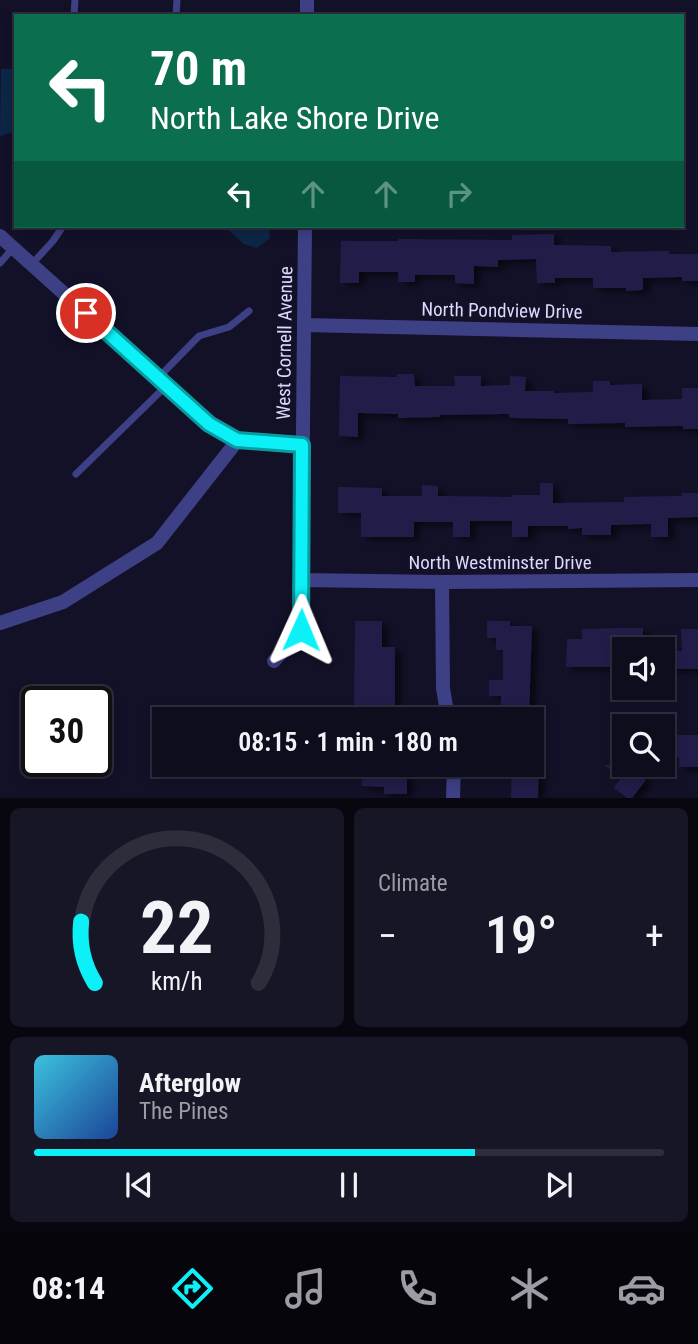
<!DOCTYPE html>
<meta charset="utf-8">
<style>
:root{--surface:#0e0d1e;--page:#171627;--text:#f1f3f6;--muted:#9b9ca4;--line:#2e2d3c;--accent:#0cf1f7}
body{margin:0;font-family:"Roboto Condensed",sans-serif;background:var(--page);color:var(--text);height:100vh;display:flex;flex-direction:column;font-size:26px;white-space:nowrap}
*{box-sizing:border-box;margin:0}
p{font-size:23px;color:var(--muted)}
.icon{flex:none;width:38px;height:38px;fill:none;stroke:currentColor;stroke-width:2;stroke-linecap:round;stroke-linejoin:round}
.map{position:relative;height:798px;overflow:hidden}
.side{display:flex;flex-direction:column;gap:10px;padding:10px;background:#080710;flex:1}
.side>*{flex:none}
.banner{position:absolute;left:14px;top:14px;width:670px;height:214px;border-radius:0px;box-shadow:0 4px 10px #0003,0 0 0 2px var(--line);background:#0b6e4f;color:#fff;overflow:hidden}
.fabs{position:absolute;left:612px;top:637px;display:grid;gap:14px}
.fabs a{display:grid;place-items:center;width:63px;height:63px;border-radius:0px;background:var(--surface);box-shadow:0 4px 10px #0003,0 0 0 2px var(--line);font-size:35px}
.speed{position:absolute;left:21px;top:686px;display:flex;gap:14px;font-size:35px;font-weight:700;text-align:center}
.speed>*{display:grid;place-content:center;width:91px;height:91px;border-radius:50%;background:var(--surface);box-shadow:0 4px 10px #0003,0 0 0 2px var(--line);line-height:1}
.speed .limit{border:4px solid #111;border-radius:10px;background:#fff;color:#111}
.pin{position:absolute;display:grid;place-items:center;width:60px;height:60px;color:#fff;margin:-30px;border:4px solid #fff;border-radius:50%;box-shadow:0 2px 7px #0007}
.me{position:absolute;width:77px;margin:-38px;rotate:1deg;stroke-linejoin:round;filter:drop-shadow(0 0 5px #0008)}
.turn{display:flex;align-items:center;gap:24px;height:147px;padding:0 21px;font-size:32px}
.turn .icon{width:91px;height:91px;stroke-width:2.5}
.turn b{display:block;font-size:49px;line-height:60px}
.lanes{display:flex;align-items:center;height:66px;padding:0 21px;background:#0003;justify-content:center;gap:35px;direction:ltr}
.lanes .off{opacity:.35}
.big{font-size:52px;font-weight:600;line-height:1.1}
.side .tile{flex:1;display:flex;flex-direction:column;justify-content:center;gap:10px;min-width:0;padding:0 24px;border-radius:10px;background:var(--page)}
.side .dial{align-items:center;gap:0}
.dial svg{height:182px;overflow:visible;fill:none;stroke:var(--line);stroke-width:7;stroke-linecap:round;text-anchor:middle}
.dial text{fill:var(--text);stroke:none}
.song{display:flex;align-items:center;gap:21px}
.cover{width:84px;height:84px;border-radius:10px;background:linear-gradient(135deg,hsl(190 70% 55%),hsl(220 70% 35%))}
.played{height:7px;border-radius:4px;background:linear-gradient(90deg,var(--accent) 70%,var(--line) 70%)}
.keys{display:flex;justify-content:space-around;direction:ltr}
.heat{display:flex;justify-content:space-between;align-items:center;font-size:38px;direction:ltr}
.side .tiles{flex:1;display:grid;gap:10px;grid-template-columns:1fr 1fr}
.tile:last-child{grid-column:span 2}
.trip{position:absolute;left:152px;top:707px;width:392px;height:70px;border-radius:0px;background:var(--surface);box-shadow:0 4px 10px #0003,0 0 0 2px var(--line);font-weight:600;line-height:70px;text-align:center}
.tabs{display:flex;height:112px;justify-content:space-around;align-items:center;background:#06050c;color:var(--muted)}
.tabs .icon{width:49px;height:49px}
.tabs .on{color:var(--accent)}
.tabs b{font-size:32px;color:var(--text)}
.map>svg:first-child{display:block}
.water{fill:#0d2646}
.building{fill:#231e49;filter:url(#shadow)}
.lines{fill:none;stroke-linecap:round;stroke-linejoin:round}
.lane{stroke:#3e4086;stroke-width:7}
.street{stroke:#3e4086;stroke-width:14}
.route-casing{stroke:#089da1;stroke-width:18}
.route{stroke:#0cf1f7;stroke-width:12}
.labels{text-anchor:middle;stroke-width:7;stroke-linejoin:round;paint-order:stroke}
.street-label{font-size:19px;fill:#dbdafe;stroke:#131128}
</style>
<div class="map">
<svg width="698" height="798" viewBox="0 0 698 798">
<defs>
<filter id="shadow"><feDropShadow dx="6" dy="3.5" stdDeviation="3.5" flood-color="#0009"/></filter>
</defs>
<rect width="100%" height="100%" fill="#131128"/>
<path class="water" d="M1,69H16V131L0,136Z
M224,226H269L270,238L257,248L244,244Z"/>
<path class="building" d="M554,234V245L611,246V252L669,251V254H698V281H682V277L643,278V290L626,291V288H593V278H555V283H537L536,259L498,260V267L474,266V284L455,283V275H415V282H398V272H359V283H340L341,241H398V239L512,240V235Z
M397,374H414L415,386H455L454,376H481V386L510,385V376L526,377L525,391H554V393L593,392V381H610V385L642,384V400L682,399V388H698V429H683V426L625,427V423L568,424V419L509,418V414L440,415V417L398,418V414L358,413V437L339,436L340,376L397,377Z
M540,483H553V503L624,502V497L682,496V493H698V517L668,518V537H651V524L611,525V535H582V528L568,529V526H528V537H512V521H470V537H453V522H414V537H361V513H338V487L382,488V496H422V485L438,486V496L512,497V495H540Z
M355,621H382V647H395V706H380V719H354Z
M487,621H510V626H532L529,719H501V696H489V680H503V650H496V638H487Z
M624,628H643V649H625V667H566L567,639H582V629Z
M681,629H698V669H663V651H682Z
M674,735H698V767H679V757H674Z
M625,744V765H645L638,774L646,780L632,798H627L614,788L621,778L604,765H609Z
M363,765H401V773L407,774V794H384V787L362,786Z
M512,765H539L538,798H511Z"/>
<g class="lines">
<path class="lane" d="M74,16L75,0
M176,16L177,0
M0,263L13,248
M32,264L53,241L63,226
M158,378L199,336L229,327L249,311
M76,474L166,386"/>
<path class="street" d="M307,16V0
M0,236L209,424L237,441L302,445
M304,325L698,334
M302,580L442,582L698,580
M442,582L443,688L448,719
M0,623L63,602L157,543L237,441
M274,661L301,630L305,226
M453,798L454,765"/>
</g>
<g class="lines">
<defs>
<path id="route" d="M86,313L209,424L237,440L302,445L301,630"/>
</defs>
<use href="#route" class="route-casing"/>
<use href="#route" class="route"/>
</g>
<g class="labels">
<g class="street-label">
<text transform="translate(502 310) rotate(1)" y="7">North Pondview Drive</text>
<text transform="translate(284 343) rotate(-89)" y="7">West Cornell Avenue</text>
<text x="500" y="569">North Westminster Drive</text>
</g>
</g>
</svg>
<div class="fabs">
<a><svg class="icon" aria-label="sound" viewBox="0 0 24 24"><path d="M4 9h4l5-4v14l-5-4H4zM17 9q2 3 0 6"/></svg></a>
<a><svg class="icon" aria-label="search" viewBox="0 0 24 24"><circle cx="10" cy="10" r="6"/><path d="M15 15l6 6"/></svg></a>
</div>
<div class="speed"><div class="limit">30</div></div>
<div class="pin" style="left:86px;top:313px;background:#d93025"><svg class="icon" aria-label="arrive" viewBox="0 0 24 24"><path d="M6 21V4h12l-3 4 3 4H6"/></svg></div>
<svg class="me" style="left:301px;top:630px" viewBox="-20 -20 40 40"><path d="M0-17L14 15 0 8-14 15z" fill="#0cf1f7" stroke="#fff" stroke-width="4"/></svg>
<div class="trip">08:15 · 1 min · 180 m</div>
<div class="banner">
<div class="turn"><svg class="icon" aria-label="left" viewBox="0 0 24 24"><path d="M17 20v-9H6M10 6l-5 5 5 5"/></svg><div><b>70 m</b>North Lake Shore Drive</div></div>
<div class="lanes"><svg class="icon" aria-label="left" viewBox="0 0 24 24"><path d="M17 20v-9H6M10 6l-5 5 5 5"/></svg><svg class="icon off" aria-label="ahead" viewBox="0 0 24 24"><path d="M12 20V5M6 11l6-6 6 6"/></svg><svg class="icon off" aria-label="ahead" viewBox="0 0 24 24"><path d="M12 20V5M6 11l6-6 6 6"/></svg><svg class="icon off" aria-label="right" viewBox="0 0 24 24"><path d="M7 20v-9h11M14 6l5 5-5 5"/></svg></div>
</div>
</div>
<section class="side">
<div class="tiles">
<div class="tile dial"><svg viewBox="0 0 100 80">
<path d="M14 69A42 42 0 1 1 86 69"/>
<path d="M14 69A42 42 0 0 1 8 42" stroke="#0cf1f7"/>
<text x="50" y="56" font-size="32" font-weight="700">22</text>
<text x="50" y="72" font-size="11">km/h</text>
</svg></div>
<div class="tile"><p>Climate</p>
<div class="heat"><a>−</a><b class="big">19°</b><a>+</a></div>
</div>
<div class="tile">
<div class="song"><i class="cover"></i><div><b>Afterglow</b><p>The Pines</p></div></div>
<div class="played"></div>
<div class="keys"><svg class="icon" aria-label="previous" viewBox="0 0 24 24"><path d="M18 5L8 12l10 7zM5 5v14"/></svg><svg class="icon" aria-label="pause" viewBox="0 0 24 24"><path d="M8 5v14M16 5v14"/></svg><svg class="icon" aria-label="next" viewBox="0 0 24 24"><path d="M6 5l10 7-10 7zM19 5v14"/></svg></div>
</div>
</div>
</section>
<nav class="tabs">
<b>08:14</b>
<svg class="icon on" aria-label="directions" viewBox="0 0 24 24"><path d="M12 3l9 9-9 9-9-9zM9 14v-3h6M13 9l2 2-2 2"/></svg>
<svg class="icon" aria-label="music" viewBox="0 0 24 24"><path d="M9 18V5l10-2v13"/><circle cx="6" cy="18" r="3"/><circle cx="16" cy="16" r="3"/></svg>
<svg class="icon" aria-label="phone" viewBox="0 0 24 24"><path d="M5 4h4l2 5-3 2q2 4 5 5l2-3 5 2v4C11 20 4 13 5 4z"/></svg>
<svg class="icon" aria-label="climate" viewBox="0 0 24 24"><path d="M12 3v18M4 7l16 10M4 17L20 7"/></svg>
<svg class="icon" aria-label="car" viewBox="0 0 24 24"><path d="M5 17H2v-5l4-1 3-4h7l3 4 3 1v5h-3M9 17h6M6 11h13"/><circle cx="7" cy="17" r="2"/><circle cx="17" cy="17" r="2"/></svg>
</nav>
